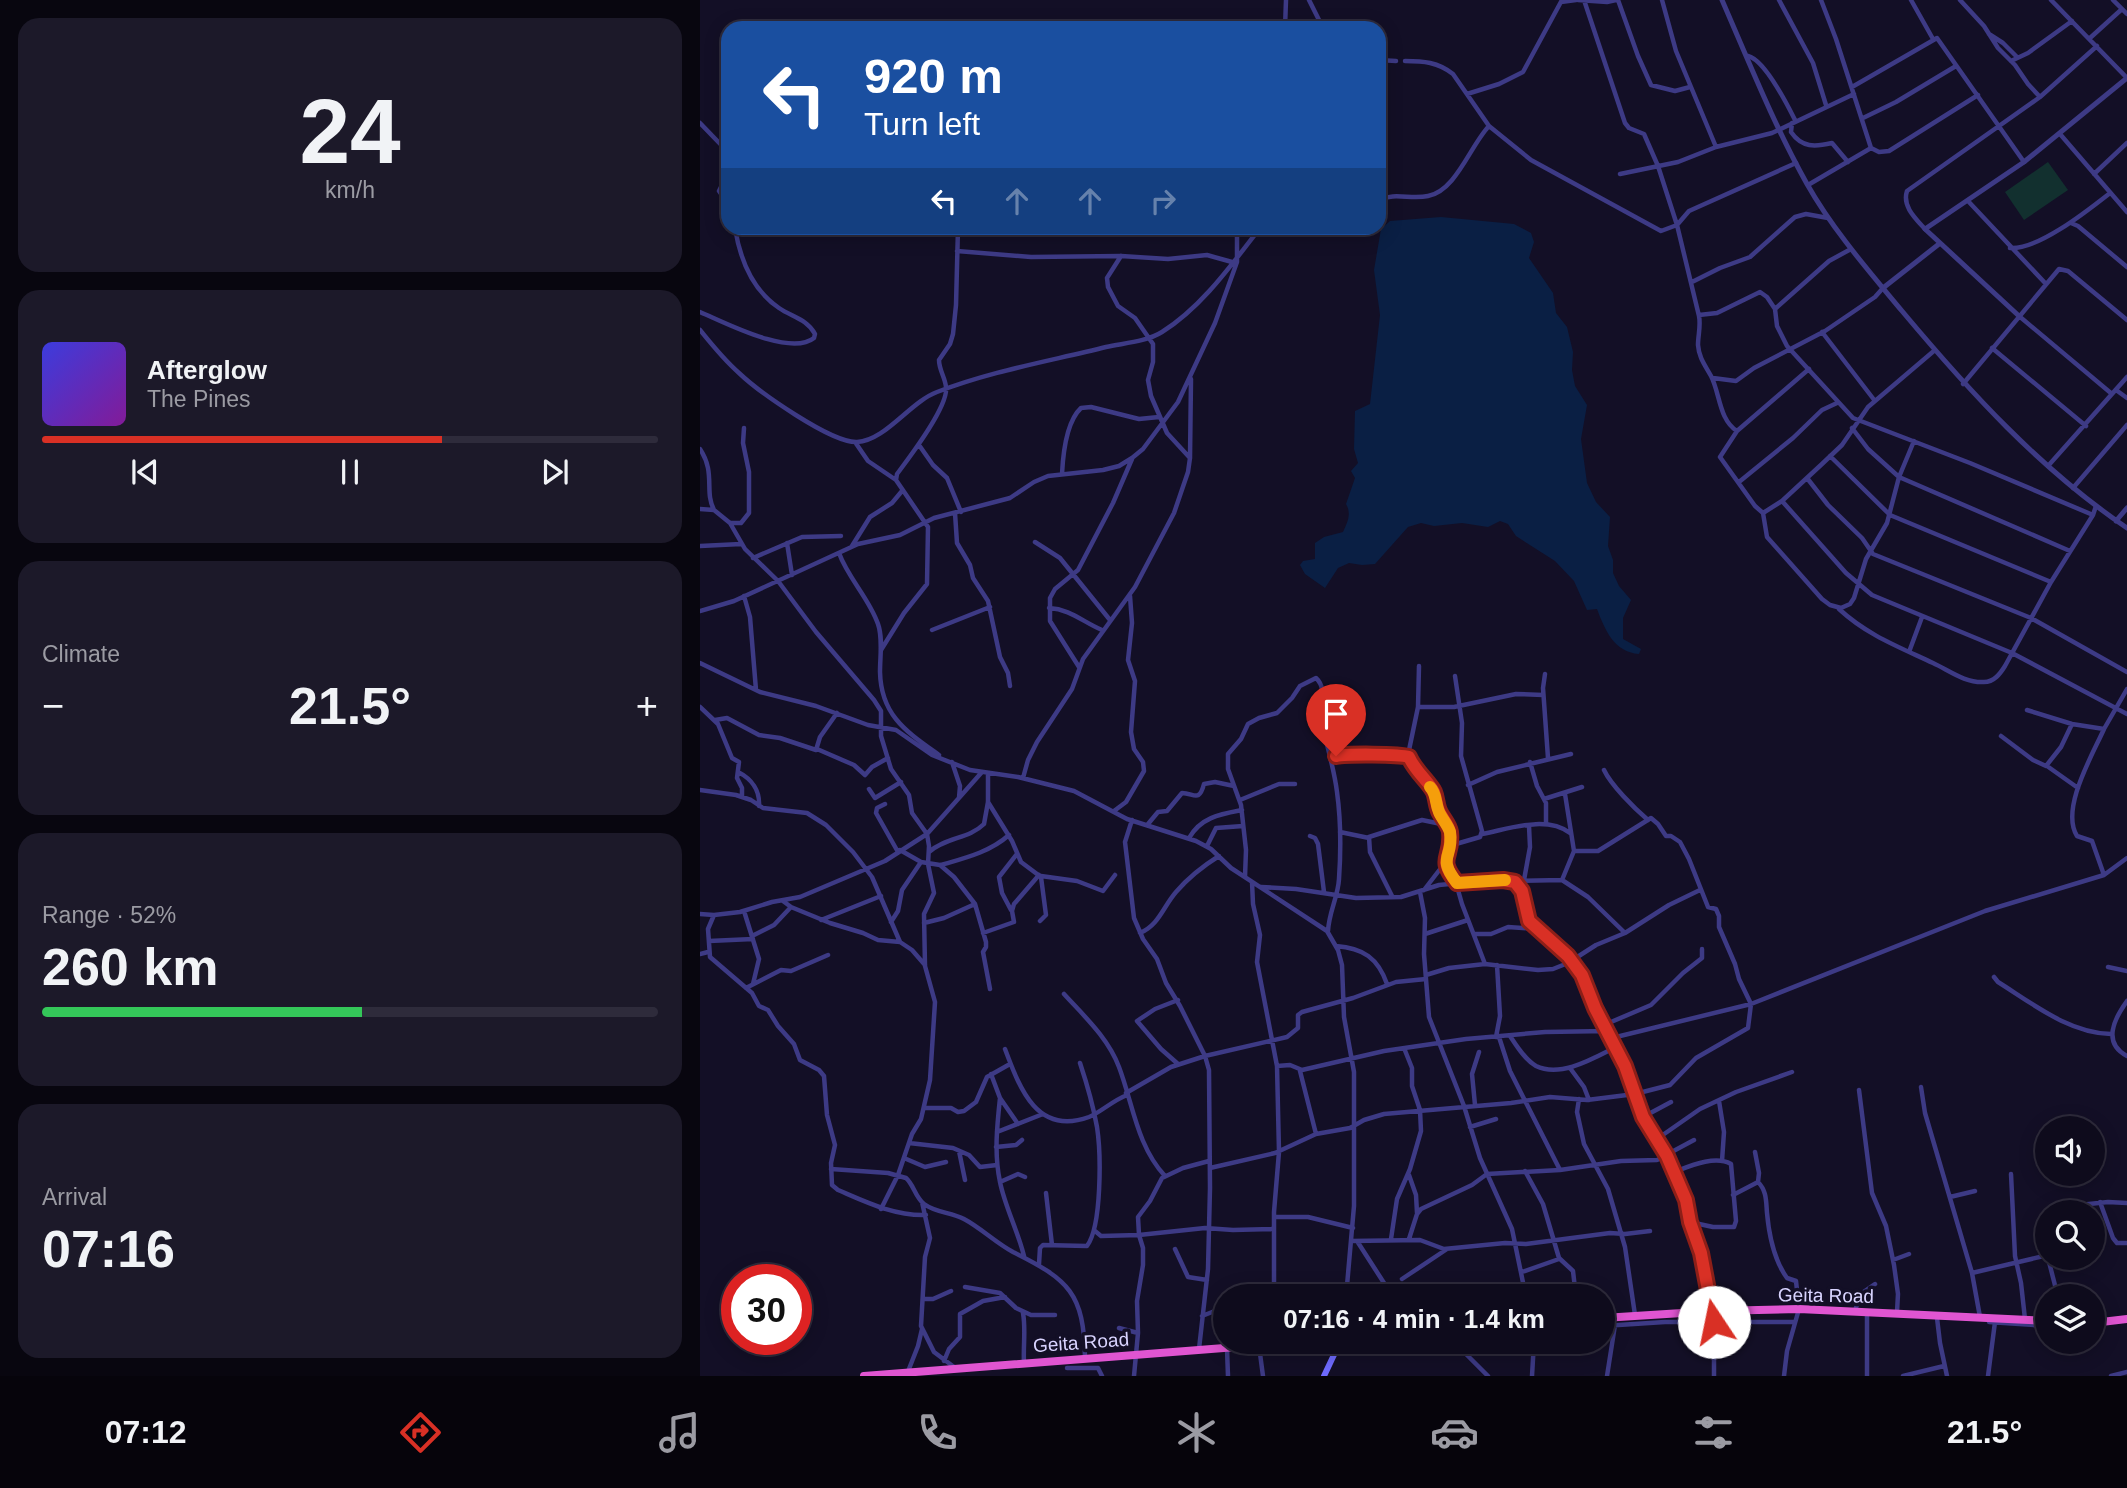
<!DOCTYPE html>
<meta charset="utf-8">
<style>
:root{--surface:#0e0b1c;--page:#1c1929;--text:#f1f3f6;--muted:#9b9ba3;--line:#2e2b3b;--accent:#d93025}
body{margin:0;font-family:Helvetica,sans-serif;background:var(--page);color:var(--text);height:100vh;display:flex;flex-direction:column;font-size:26px;white-space:nowrap}
*{box-sizing:border-box;margin:0}
p{font-size:23px;color:var(--muted)}
.icon{flex:none;width:38px;height:38px;fill:none;stroke:currentColor;stroke-width:2;stroke-linecap:round;stroke-linejoin:round}
.map{position:relative;flex:1;overflow:hidden}
.side{display:flex;flex-direction:column;gap:18px;padding:18px;background:#08060f;width:700px}
.side>*{flex:none}
.guide{position:absolute;left:21px;top:21px;width:665px;height:214px;border-radius:21px;box-shadow:0 4px 18px #0003,0 0 0 2px var(--line);background:#1a4fa0;color:#fff;overflow:hidden}
.controls{position:absolute;left:1335px;top:1116px;display:grid;gap:14px}
.controls a{display:grid;place-items:center;width:70px;height:70px;border-radius:50%;background:var(--surface);box-shadow:0 4px 18px #0003,0 0 0 2px var(--line);font-size:35px}
.speed{position:absolute;left:21px;top:1264px;display:flex;gap:14px;font-size:35px;font-weight:700;text-align:center}
.speed>*{display:grid;place-content:center;width:91px;height:91px;border-radius:50%;background:var(--surface);box-shadow:0 4px 18px #0003,0 0 0 2px var(--line);line-height:1}
.speed .limit{border:10px solid #d22;background:#fff;color:#111}
.pin{position:absolute;display:grid;place-items:center;width:60px;height:60px;color:#fff;margin:-72px -30px;border-radius:50% 50% 50% 0;rotate:-45deg;box-shadow:0 0 7px #0007}
.pin .icon{rotate:45deg}
.me{position:absolute;width:77px;margin:-38px;rotate:349deg;stroke-linejoin:round;filter:drop-shadow(0 0 5px #0008)}
.turn{display:flex;align-items:center;gap:24px;height:147px;padding:0 28px;font-size:32px}
.turn .icon{width:91px;height:91px;stroke-width:2.5}
.turn b{display:block;font-size:49px;line-height:60px}
.lanes{display:flex;align-items:center;height:66px;padding:0 28px;background:#0003;justify-content:center;gap:35px;direction:ltr}
.lanes .off{opacity:.35}
.big{font-size:52px;font-weight:700;line-height:1.1}
.side .widget{flex:1;display:flex;flex-direction:column;justify-content:center;gap:10px;min-width:0;padding:0 24px;border-radius:21px;background:var(--page)}
.side .dial{align-items:center;gap:0}
.dial b{font-size:91px;line-height:1}
.song{display:flex;align-items:center;gap:21px}
.cover{width:84px;height:84px;border-radius:10px;background:linear-gradient(135deg,hsl(240 70% 55%),hsl(290 70% 35%))}
.played{height:7px;border-radius:4px;background:linear-gradient(90deg,var(--accent) 65%,var(--line) 65%)}
.keys{display:flex;justify-content:space-around;direction:ltr}
.heat{display:flex;justify-content:space-between;align-items:center;font-size:38px;direction:ltr}
.charge{height:10px;border-radius:5px;background:linear-gradient(90deg,#34c759 52%,var(--line) 0)}
.trip{position:absolute;left:513px;top:1284px;width:402px;height:70px;border-radius:35px;background:var(--surface);box-shadow:0 4px 18px #0003,0 0 0 2px var(--line);font-weight:700;line-height:70px;text-align:center}
.tabs{display:flex;height:112px;justify-content:space-around;align-items:center;background:#06040b;color:var(--muted)}
.tabs .icon{width:49px;height:49px}
.tabs .active{color:var(--accent)}
.tabs b{font-size:32px;color:var(--text)}
main{display:flex;flex:1;min-height:0}
.map>svg:first-child{display:block}
.green{fill:#12302f}
.water{fill:#0a1f44}
.lines{fill:none;stroke-linecap:round;stroke-linejoin:round}
.minor{stroke:#3d3a85;stroke-width:4.5}
.tertiary{stroke:#3d3a85;stroke-width:5}
.secondary{stroke:#6f6bff;stroke-width:6}
.trunk{stroke:#e055d1;stroke-width:8}
.route-casing{stroke:#8d1f18;stroke-width:18}
.route{stroke:#d93025;stroke-width:12}
.slow{stroke:#f59e0b;stroke-width:12}
.labels{text-anchor:middle;stroke-width:7;stroke-linejoin:round;paint-order:stroke}
.street-label{font-size:19px;fill:#d9d4ff;stroke:#130f26}
</style>
<main>
<section class="side">
<div class="widget dial"><b>24</b><p>km/h</p></div>
<div class="widget">
<div class="song"><i class="cover"></i><div><b>Afterglow</b><p>The Pines</p></div></div>
<div class="played"></div>
<div class="keys"><svg class="icon" aria-label="previous" viewBox="0 0 24 24"><path d="M18 5L8 12l10 7zM5 5v14"/></svg><svg class="icon" aria-label="pause" viewBox="0 0 24 24"><path d="M8 5v14M16 5v14"/></svg><svg class="icon" aria-label="next" viewBox="0 0 24 24"><path d="M6 5l10 7-10 7zM19 5v14"/></svg></div>
</div>
<div class="widget"><p>Climate</p>
<div class="heat"><a>−</a><b class="big">21.5°</b><a>+</a></div>
</div>
<div class="widget"><p>Range · 52%</p><b class="big">260 km</b><div class="charge"></div></div>
<div class="widget"><p>Arrival</p><b class="big">07:16</b></div>
</section>
<div class="map">
<svg width="1427" height="1376" viewBox="0 0 1427 1376">
<rect width="100%" height="100%" fill="#130f26"/>
<path class="green" d="M1348,162L1368,190L1324,220L1305,192Z"/>
<path class="water" d="M741,217L814,224L831,233L834,242L829,258L853,293L856,313L867,327L873,352L872,370L875,386L887,405L881,439L887,483L896,502L910,517L908,546L913,560V573L919,586L931,600L923,618V639L941,649L939,654C914,652 905,630 897,609L887,610L874,581L855,561L816,536L808,524L800,521L788,527L762,523L734,526L721,523L708,527L675,564L662,565L649,563L638,568L625,588L605,574L600,565L603,561L615,559V543L624,537L643,532C647,523 652,514 646,504L655,478L651,471L658,463L654,449L655,411L670,404L680,315L674,270L681,229L690,221Z"/>
<g class="lines">
<path class="minor" d="M609,0L623,28
M878,0L907,2L916,0
M918,0L938,56L951,85L975,91L990,87
M962,0L976,51L1016,147
M1079,0L1113,63L1126,105
M1211,0L1233,39
M1260,0L1284,26L1298,48L1315,65L1328,84L1340,97
M1351,0L1426,77
M1413,0L1427,14
M861,2L876,0
M585,28L586,0
M1289,34L1303,43L1317,57
M1390,38L1422,9
M1048,56C1065,60 1087,104 1095,120
M679,60L696,61
M705,61C723,61 738,62 753,74L789,126L831,160L961,231L977,225L958,166L944,134L929,128L925,123L884,0
M1311,61L1328,53L1372,21
M1152,87L1237,38L1324,162
M767,94L799,84L823,72L862,0
M1163,118L1196,102L1256,66
M0,123L28,152
M1092,123L1091,132C1102,148 1115,147 1132,143L1148,162
M1360,134L1427,212
M1171,148L1179,152L1189,151L1278,95
M920,174L978,162L1016,147L1072,133L1154,94
M1394,174L1427,143
M1108,185L1171,148L1136,39L1121,0
M28,187L22,185L19,191L28,204
M679,200C695,192 711,200 728,196C756,191 770,146 789,126
M1268,201L1346,284
M1371,223L1378,226L1427,267
M1225,229C1215,218 1202,206 1207,191L1340,97L1397,46
M1310,248C1338,250 1387,211 1410,193
M1151,249L1129,261L1075,309L1077,326L1087,346L1153,418L1270,463L1393,515
M257,251L331,257L421,256L468,259L507,255L532,262
M421,256L407,278L408,287L418,306L435,318L453,344V362L448,380L451,396L467,433L490,458
M992,282L1020,268L1050,257L1095,217L1106,214L1128,218
M0,312C24,322 90,357 114,338L115,334C107,319 92,317 79,308C51,289 40,259 35,228
M999,315L1017,313L1060,292L1067,297L1075,309
M1319,316L1412,394
M0,330C12,345 24,360 39,373C59,392 131,443 157,442C185,441 210,402 237,392C291,371 350,361 406,347C424,343 446,342 462,332C502,307 532,264 560,228
M1122,332L1175,401
M1292,348L1386,426
M1109,369L1037,431L1020,457L1055,506L1063,513L1067,537L1122,599L1130,605L1141,608L1150,604L1154,598L1166,559L1187,523L1199,477L1214,441
M1013,378L1036,381L1054,368L1125,331L1175,297L1183,288
M1263,384L1359,269L1368,271L1427,320
M1416,390L1427,398
M1152,428L1168,449L1199,477L1370,551
M1037,431C1019,420 1020,393 1011,376C1005,365 999,358 998,345C998,335 1001,326 999,316L977,225L989,211L1096,163
M155,442L168,461L196,480L228,527L227,584L204,613L181,650
M219,445L233,465L247,478L261,512
M0,449C16,473 4,491 14,510
M1130,456L1190,515L1351,582
M1348,466L1427,377
M362,474C363,454 366,422 381,408L391,407L439,419L459,417
M1107,478L1128,505L1162,538L1173,554L1331,618L1427,672
M196,480L197,474C209,458 249,406 246,387C245,377 239,370 239,360L250,344L253,334L256,305L258,228
M1039,482L1093,438L1122,410L1137,403
M1373,488L1427,425
M1082,501L1146,573L1172,595L1312,653L1427,714
M0,509L14,510L30,523L45,549L78,581L116,632L174,700L181,711V736L191,769L209,795L212,813L227,834L229,846L228,864L234,893L224,914L225,966L235,1002L230,1080L221,1119L212,1134L198,1175L181,1209
M255,513L257,543L270,565L273,578L288,601L300,657L308,673L310,686
M1063,513L1082,501L1122,464L1142,445L1168,407L1235,350
M31,523H41L49,513V472L43,443L44,428
M335,542L360,558L410,620
M87,543L92,575
M0,546L41,544
M152,546L170,517L192,503L202,491
M139,553C148,578 169,598 178,624C183,638 180,656 180,672C181,716 207,732 239,755
M53,558L102,537L141,536
M44,596L50,617L56,690
M349,608C370,609 383,622 402,630
M1139,609C1167,635 1199,647 1233,663C1250,671 1265,683 1284,682C1294,682 1300,674 1305,666L1351,582L1393,515L1396,506
M0,611L34,601L158,544L200,535L234,518L310,498L334,482L348,476L403,470L419,466L432,458L443,449L478,402L515,323L537,262V228
M232,630L290,607
M1209,652L1222,617
M0,663L60,692L116,706L168,725L196,730L232,755L270,770L318,777L374,791L427,819L496,841L511,849L531,868L627,931L638,950L642,965L644,1017L654,1072V1206L646,1297
M719,666L718,707L708,755L718,773L734,791L738,809L749,829L750,841L745,866L756,882
M379,667L350,621V598L355,589L378,570L413,503L432,459
M845,674L843,688L848,758
M0,707L18,724L32,758L39,762L37,778L42,788V797
M718,707H754L816,694L843,695
M1327,710L1372,724L1404,729L1427,689
M15,720L27,718L59,735L80,738L116,750L120,737L137,713
M1301,736L1333,760L1346,766L1361,747L1372,724
M117,749L154,765L165,775L172,767L188,758
M630,757C651,753 687,754 708,756
M252,762L260,786L259,798
M830,762L837,786L846,803V824
M1347,766L1378,788
M904,770C911,785 934,808 948,820
M38,772C52,779 60,791 59,806
M323,778L328,760L337,742L372,689L383,659L435,587L474,513L488,472L490,458L491,379
M768,785L797,772L871,754
M169,789L175,798L201,782
M0,790L36,795L51,800L63,808L107,813L126,825L153,852L172,877L200,942
M844,799L882,787
M540,800L579,784H595
M288,802L312,841L321,862L341,877L346,915L340,921
M185,804L177,808L176,813L198,852
M414,811L426,802L444,771L443,762L434,749L431,732L435,681L428,660L432,623L430,596
M432,820L425,842L434,918L443,939L457,959L466,983L480,1006L505,1056L509,1070L510,1188L508,1269L499,1349
M448,824L458,812L467,811L482,793C494,793 499,803 504,784L515,782L534,786
M640,832L669,838
M782,834C809,829 846,815 870,833
M610,836L615,838L618,844L624,892
M489,838C501,817 521,814 542,810
M507,846L516,828L543,826
M749,846L780,837L782,831L761,756L762,723L755,676
M200,850L221,862L240,865L254,877L275,904L286,942V947L283,952L290,989
M229,852C246,837 269,839 284,824L288,802V773
M241,865C265,858 290,852 309,835
M1404,875L1392,841L1377,836C1360,809 1393,754 1404,729
M341,876L377,881L403,891L415,875
M545,877L546,850L541,805L528,769V754L541,739L548,724L559,718L577,713L592,698L600,686L616,678C628,689 619,705 621,719C626,744 634,767 637,792C641,821 641,850 639,879C638,897 629,912 628,931
M862,880L874,851L865,794
M814,881L862,880L888,897L925,933
M552,882L553,904L560,935L557,962L577,1066L579,1152L574,1212V1297
M756,883L762,904L785,964
M561,887L596,889L656,898L701,897L739,885L770,882L808,880L819,886L829,921L868,956L882,975L895,1008L925,1066L943,1117L959,1142L982,1189L1001,1253L1014,1311V1376
M724,890L744,864
M822,891L830,847L829,826
M720,892L725,918L724,954L729,1017L764,1106L780,1158L812,1229L826,1297
M692,896L670,852L669,837L722,820L746,825
M83,901L91,907L130,923L163,933L178,940L200,942L212,950L225,965
M311,910L302,893L299,877L317,854
M44,911L59,959L53,984
M0,914L14,915L40,912L72,902L100,897L185,861L227,834L282,772
M14,915L8,929L10,957L52,993L59,1006L68,1010L78,1026L94,1044L100,1060L119,1070L124,1076L127,1115L135,1145L131,1163L132,1185L138,1190C166,1202 194,1216 226,1215
M121,920L181,896
M191,922L198,911L202,890L221,862
M224,923L244,918L275,904
M283,933L314,922L312,911L314,904L339,875
M440,933C459,925 463,907 476,892C488,878 503,866 519,856
M725,934L768,920
M774,934H791L808,927L837,929
M52,936L74,925L91,907
M9,941L53,939
M636,946C663,948 678,958 687,984
M0,954L8,952
M1408,967L1427,971
M726,975L749,968L785,964L838,970L853,969L868,963L896,945L925,933L969,905L1000,890
M1294,977L1298,982C1333,1004 1369,1033 1411,1034
M46,988L81,970L91,971L128,955
M364,994C385,1017 408,1038 419,1067C433,1104 437,1146 465,1176
M478,1000L455,1009L437,1021L461,1049L478,1064
M1427,1001C1414,1019 1402,1043 1427,1056
M904,1025L951,1005L983,973L1002,958V949
M810,1036C816,1045 825,1060 836,1066C861,1078 894,1058 916,1047
M796,1037L800,1016L797,965
M799,1037L810,1071L860,1170
M912,1038L1051,1004L1285,911L1404,875L1427,858
M305,1049C320,1089 337,1136 389,1117C401,1112 412,1101 427,1095
M577,1066L590,1065L602,1070L684,1051L766,1039L845,1032L907,1031
M870,1068L884,1087L889,1100
M600,1071L616,1134
M291,1074L300,1098L318,1124
M1221,1087L1225,1113L1272,1273L1280,1317
M1159,1090L1172,1193L1186,1226L1194,1265L1198,1294L1197,1312
M426,1093L471,1067L505,1056L587,1037L598,1028V1015L602,1012L653,998L696,982L726,979
M300,1098C297,1126 294,1154 300,1182C305,1207 318,1231 324,1256
M879,1099L877,1112L884,1144L908,1189L925,1247L935,1315
M1019,1101L1024,1132L1022,1161
M775,1105L772,1074L779,1052
M225,1108H251L258,1112L264,1111L276,1102L287,1077L310,1064
M943,1117L971,1102
M770,1127L796,1119
M297,1132L343,1114
M957,1139L1000,1109L1036,1092L1092,1072
M209,1143L253,1148L269,1155L280,1167L297,1165
M296,1147L316,1145L322,1140
M259,1151L265,1180
M966,1155L994,1140
M204,1158L225,1167L246,1162
M510,1168L575,1153L616,1134L650,1128L664,1120L684,1114L811,1103L850,1097L887,1100L935,1094L970,1085L996,1058L1048,1028L1051,1004L1039,979L1035,964L1019,927V916L1016,909L1008,907L989,859L980,842L971,836H966L958,824L951,818L898,851H874
M131,1169L188,1173L206,1178C214,1185 215,1197 224,1204C236,1213 251,1212 264,1219C281,1228 296,1243 313,1252C369,1280 384,1293 385,1358
M825,1171L843,1204L859,1258L873,1271L876,1297
M974,1172C990,1166 1015,1155 1031,1164L1036,1221L1034,1227H1013L990,1222
M1311,1174L1315,1256L1321,1283L1325,1319
M709,1175L716,1195L717,1213
M300,1182L318,1174L325,1177
M1058,1182C1067,1191 1066,1202 1067,1213C1069,1235 1074,1260 1087,1278L1096,1281L1099,1309L1087,1351L1084,1376
M346,1193L352,1245
M1033,1195L1058,1182L1059,1173L1055,1152
M1250,1197L1275,1191
M222,1202L230,1238L225,1257L221,1326L234,1352L254,1367
M1400,1202L1413,1238L1417,1243H1427
M1368,1213L1367,1208L1370,1206L1408,1202L1427,1203
M574,1217H608L653,1228
M395,1231L401,1236L439,1235L505,1228L533,1230L574,1229
M691,1239L697,1199L710,1169L721,1131L720,1110L712,1086V1068L704,1048
M709,1239L717,1214L721,1209L772,1185L787,1174L860,1170L921,1161L957,1160L967,1156
M651,1241L720,1240L744,1249L805,1243L826,1244L910,1233L925,1234L950,1231
M657,1241L693,1297
M475,1249L488,1277L507,1280
M1348,1258L1358,1297
M1193,1260L1209,1254
M339,1264L340,1248L343,1245L387,1246C402,1226 401,1153 397,1127C393,1105 387,1084 380,1063
M822,1272L859,1259
M1272,1273L1348,1255
M702,1279L747,1249
M265,1287L300,1293L316,1308L331,1315H355
M223,1299H233L251,1291
M1155,1310L1162,1293L1175,1284
M323,1313C326,1330 323,1345 324,1363
M1167,1315V1376
M502,1316L525,1307
M1237,1318L1240,1343L1247,1376
M1289,1322L1348,1326
M903,1326L965,1322H1094
M419,1328L438,1333
M747,1342L751,1348L764,1352L788,1376
M559,1346L563,1376
M637,1348L716,1342
M527,1349L528,1376
M244,1361L249,1349L260,1337V1314L283,1301L305,1297
M367,1368H398L402,1376
M207,1374L218,1346L222,1329
M434,1376L438,1333L437,1301L443,1265V1248L439,1235L438,1217L450,1201L462,1178L483,1168L509,1161
M832,1376L834,1342
M907,1376L915,1325
M1203,1376L1244,1366
M1288,1376L1295,1322
M1411,1376L1427,1372"/>
<path class="tertiary" d="M1022,0C1049,62 1074,125 1107,184C1133,230 1168,270 1202,311C1269,391 1340,469 1427,528
M1183,288L1239,244
M1319,316L1225,229L1324,162L1427,78
M1416,521L1427,508"/>
<path class="secondary" d="M624,1376L640,1342"/>
<path class="trunk" d="M903,1318L1014,1311L1099,1309L1348,1321
M1393,1323L1427,1319
M164,1376L601,1342"/>
</g>
<g class="lines">
<defs>
<path id="route" d="M636,756C646,754 699,754 709,757C715,771 729,782 734,792C737,799 736,806 740,813C743,819 749,825 750,832C753,859 736,857 757,883L803,880L815,882L822,891L829,921L868,956L882,975L895,1008L925,1066L943,1117L967,1156L986,1200L990,1222L1001,1253L1014,1322"/>
</defs>
<use href="#route" class="route-casing"/>
<use href="#route" class="route"/>
<path class="slow" d="M730,787C737,794 735,803 739,812C742,819 748,825 750,832C754,858 736,856 757,883L805,880"/>
</g>
<g class="labels">
<g class="street-label">
<text transform="translate(1126 1295) rotate(1)" y="7">Geita Road</text>
<text transform="translate(381 1342) rotate(-4)" y="7">Geita Road</text>
</g>
</g>
</svg>
<div class="controls">
<a><svg class="icon" aria-label="sound" viewBox="0 0 24 24"><path d="M4 9h4l5-4v14l-5-4H4zM17 9q2 3 0 6"/></svg></a>
<a><svg class="icon" aria-label="search" viewBox="0 0 24 24"><circle cx="10" cy="10" r="6"/><path d="M15 15l6 6"/></svg></a>
<a><svg class="icon" aria-label="layers" viewBox="0 0 24 24"><path d="M12 4l9 5-9 5-9-5zM3 14l9 5 9-5"/></svg></a>
</div>
<div class="speed"><div class="limit">30</div></div>
<div class="pin" style="left:636px;top:756px;background:#d93025"><svg class="icon" aria-label="arrive" viewBox="0 0 24 24"><path d="M6 21V4h12l-3 4 3 4H6"/></svg></div>
<svg class="me" style="left:1014px;top:1322px" viewBox="-20 -20 40 40"><circle r="19" fill="#fff"/><path d="M0-13L10 11 0 6-10 11z" fill="#d93025"/></svg>
<div class="trip">07:16 · 4 min · 1.4 km</div>
<div class="guide">
<div class="turn"><svg class="icon" aria-label="left" viewBox="0 0 24 24"><path d="M17 20v-9H6M10 6l-5 5 5 5"/></svg><div><b>920 m</b>Turn left</div></div>
<div class="lanes"><svg class="icon" aria-label="left" viewBox="0 0 24 24"><path d="M17 20v-9H6M10 6l-5 5 5 5"/></svg><svg class="icon off" aria-label="ahead" viewBox="0 0 24 24"><path d="M12 20V5M6 11l6-6 6 6"/></svg><svg class="icon off" aria-label="ahead" viewBox="0 0 24 24"><path d="M12 20V5M6 11l6-6 6 6"/></svg><svg class="icon off" aria-label="right" viewBox="0 0 24 24"><path d="M7 20v-9h11M14 6l5 5-5 5"/></svg></div>
</div>
</div>
</main>
<nav class="tabs">
<b>07:12</b>
<svg class="icon active" aria-label="directions" viewBox="0 0 24 24"><path d="M12 3l9 9-9 9-9-9zM9 14v-3h6M13 9l2 2-2 2"/></svg>
<svg class="icon" aria-label="music" viewBox="0 0 24 24"><path d="M9 18V5l10-2v13"/><circle cx="6" cy="18" r="3"/><circle cx="16" cy="16" r="3"/></svg>
<svg class="icon" aria-label="phone" viewBox="0 0 24 24"><path d="M5 4h4l2 5-3 2q2 4 5 5l2-3 5 2v4C11 20 4 13 5 4z"/></svg>
<svg class="icon" aria-label="climate" viewBox="0 0 24 24"><path d="M12 3v18M4 7l16 10M4 17L20 7"/></svg>
<svg class="icon" aria-label="car" viewBox="0 0 24 24"><path d="M5 17H2v-5l4-1 3-4h7l3 4 3 1v5h-3M9 17h6M6 11h13"/><circle cx="7" cy="17" r="2"/><circle cx="17" cy="17" r="2"/></svg>
<svg class="icon" aria-label="filters" viewBox="0 0 24 24"><path d="M4 7h16M4 17h16"/><circle cx="9" cy="7" r="2"/><circle cx="15" cy="17" r="2"/></svg>
<b>21.5°</b>
</nav>
